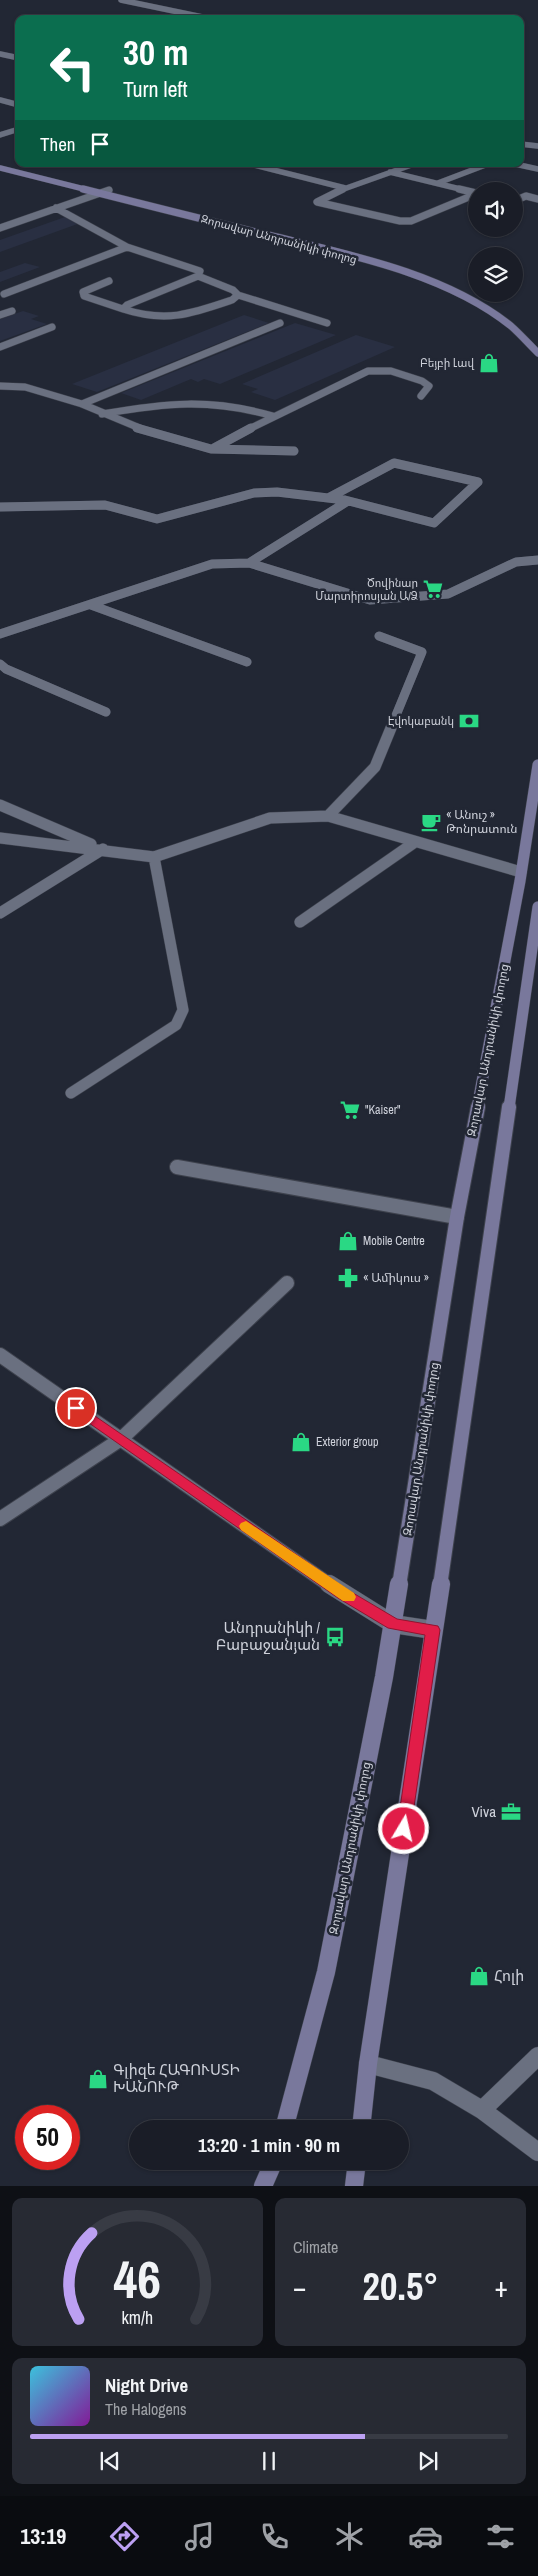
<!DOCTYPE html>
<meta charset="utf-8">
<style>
:root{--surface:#1a1d27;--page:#272a33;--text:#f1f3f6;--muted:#9fa2a7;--line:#383b44;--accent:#bca0f2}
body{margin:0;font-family:"Archivo Narrow","Noto Sans Armenian",sans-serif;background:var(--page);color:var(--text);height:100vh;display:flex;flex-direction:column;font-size:19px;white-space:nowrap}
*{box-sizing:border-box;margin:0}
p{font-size:16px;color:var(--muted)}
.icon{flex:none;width:28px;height:28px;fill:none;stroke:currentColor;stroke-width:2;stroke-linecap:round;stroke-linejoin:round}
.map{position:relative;height:2186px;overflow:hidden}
.panel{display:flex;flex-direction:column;gap:12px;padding:12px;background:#0e1015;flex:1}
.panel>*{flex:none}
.guide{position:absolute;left:15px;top:15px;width:509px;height:152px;border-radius:10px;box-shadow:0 1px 4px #0004,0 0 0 1px var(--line);background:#0b6e4f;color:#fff;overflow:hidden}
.tools{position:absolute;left:468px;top:182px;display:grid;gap:10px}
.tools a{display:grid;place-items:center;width:55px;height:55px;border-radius:50%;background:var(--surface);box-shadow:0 1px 4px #0004,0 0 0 1px var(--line);font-size:25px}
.speed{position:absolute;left:15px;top:2105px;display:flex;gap:10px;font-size:25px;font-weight:700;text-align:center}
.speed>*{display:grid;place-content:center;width:65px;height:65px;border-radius:50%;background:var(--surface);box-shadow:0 1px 4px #0004,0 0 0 1px var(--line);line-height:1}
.speed .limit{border:8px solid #d22;background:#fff;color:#111}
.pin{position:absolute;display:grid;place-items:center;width:42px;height:42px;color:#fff;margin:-21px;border:2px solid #fff;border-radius:50%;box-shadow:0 1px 5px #0007}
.me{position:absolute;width:55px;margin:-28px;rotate:9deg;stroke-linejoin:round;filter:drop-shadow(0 0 4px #0008)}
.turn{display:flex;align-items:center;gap:18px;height:105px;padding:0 25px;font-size:22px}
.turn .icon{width:65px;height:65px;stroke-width:2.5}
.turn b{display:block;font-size:35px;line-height:42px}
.then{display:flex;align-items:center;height:48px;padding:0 25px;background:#0003;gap:10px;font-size:19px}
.big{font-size:38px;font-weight:800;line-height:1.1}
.panel .widget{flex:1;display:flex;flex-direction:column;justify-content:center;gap:8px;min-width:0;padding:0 18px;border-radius:10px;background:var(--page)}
.panel .dial{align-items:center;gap:0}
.dial svg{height:130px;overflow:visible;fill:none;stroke:var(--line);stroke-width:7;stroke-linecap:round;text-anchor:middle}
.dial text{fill:var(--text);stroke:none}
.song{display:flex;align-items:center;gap:15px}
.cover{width:60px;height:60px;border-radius:8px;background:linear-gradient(135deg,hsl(190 70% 55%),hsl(290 70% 35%))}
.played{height:5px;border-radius:2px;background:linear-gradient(90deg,var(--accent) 70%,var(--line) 70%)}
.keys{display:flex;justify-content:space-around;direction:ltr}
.heat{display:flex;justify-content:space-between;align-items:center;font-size:28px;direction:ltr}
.panel .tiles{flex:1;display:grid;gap:12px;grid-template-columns:1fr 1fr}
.widget:last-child{grid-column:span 2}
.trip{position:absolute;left:129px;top:2120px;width:280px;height:50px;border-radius:25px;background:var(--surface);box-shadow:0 1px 4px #0004,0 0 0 1px var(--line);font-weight:800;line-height:50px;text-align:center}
.tab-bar{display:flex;height:80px;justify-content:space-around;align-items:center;background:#0a0c10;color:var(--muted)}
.tab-bar .icon{width:35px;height:35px}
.tab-bar .selected{color:var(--accent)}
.tab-bar b{font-size:22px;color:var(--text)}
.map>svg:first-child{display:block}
.built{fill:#292f42}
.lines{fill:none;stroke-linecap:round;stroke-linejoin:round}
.lane-far5-casing{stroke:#3e424d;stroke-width:6}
.lane-far4-casing{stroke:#3e424d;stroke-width:8}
.lane-far3-casing{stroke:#3e424d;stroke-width:9}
.lane-far2-casing{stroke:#3e424d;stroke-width:12}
.lane-far1-casing{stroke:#3e424d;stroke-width:16}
.lane-casing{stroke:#3e424d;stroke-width:19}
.secondary-far4-casing{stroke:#3e424d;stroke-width:6}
.secondary-far3-casing{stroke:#3e424d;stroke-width:8}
.secondary-far2-casing{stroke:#3e424d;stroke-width:12}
.secondary-far1-casing{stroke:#3e424d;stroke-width:16}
.secondary-casing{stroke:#3e424d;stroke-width:19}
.lane-far5{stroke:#6a7080;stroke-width:5.5}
.lane-far4{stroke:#6a7080;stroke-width:7}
.lane-far3{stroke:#6a7080;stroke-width:9}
.lane-far2{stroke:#6a7080;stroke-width:11}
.lane-far1{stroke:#6a7080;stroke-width:14}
.lane{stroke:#6a7080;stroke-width:18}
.secondary-far4{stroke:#79789c;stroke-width:5.5}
.secondary-far3{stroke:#79789c;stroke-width:7}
.secondary-far2{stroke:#79789c;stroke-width:11}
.secondary-far1{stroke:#79789c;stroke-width:14}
.secondary{stroke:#79789c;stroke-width:18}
.route{fill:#e11d48;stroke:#92132f}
.slow{fill:#f59e0b}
.labels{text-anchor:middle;stroke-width:5;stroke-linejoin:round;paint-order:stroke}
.far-street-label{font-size:11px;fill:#cfd2db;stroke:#222734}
.far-poi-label{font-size:11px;fill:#cfd2db;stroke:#222734;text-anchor:end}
.poi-label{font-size:12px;fill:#cfd2db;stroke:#222734;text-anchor:start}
.street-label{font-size:12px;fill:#cfd2db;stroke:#222734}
.near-poi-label{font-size:15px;fill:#cfd2db;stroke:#222734;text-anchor:end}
</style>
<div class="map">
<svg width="538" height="2186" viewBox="0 0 538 2186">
<rect width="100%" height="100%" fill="#222734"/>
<path class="built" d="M65,217L83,222L0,252V240Z
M25,263L40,267L0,282V272Z
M23,311L39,316L31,319L47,324L0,341V319Z
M244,315L269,323L97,392L72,384Z
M295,323L336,335L220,384L204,379L198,382L191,379L141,400L121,393Z
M356,335L395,347L275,400L251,392L258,389L242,384Z"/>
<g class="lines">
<defs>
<path id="lane-far5" d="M121,0L212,19
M0,54L19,58
M0,100L19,105
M0,135L19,129
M520,144L538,146
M250,164L345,188
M515,164L538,169
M390,172L464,190
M438,183L488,164H513
M341,190L414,164"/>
<path id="lane-far4" d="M343,189L317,202L400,221H411L476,194
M459,189L476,193
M514,201L526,196L538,199
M0,228L109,190
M127,247L200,271L198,276
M198,276L233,290L238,295L232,300C191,314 166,323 123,309L127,305Z
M109,281L83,292L84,296L123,309
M4,294L127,247L56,208
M238,295L327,323
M0,315L12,311
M0,347L52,327
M0,386L25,387L82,404L142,429
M82,404L280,323
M102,414C166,403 209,398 273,416
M249,429L368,371H391L422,381L429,386L421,396"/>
<path id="lane-far3" d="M137,428L211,449L294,451
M214,448L251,428
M330,497L394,463L478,482
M0,507L105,505L157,519L254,493L277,492L345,500L434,523L478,482
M249,563L348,501
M91,605L247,662
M0,634L212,564L249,563L370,600L448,594L516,562L538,560
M379,636L422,652L390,730
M0,664L6,669L106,712"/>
<path id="lane-far2" d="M0,805L91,844
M328,816L375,767L391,728
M0,838L154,857L270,818L328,816L521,872
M0,913L103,849
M300,922L415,842
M71,1093L176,1025L183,1010L154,857"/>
<path id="lane-far1" d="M177,1167L457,1217
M0,1355L331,1586
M0,1519L121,1439L287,1283"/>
<path id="lane" d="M329,1584L393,1624L433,1630
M368,2064L433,2081L482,2110L538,2152
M482,2110L538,2056"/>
<path id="secondary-far4" d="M0,168L88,190"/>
<path id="secondary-far3" d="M83,189C142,204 201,219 260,233C342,253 444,272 511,326C520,334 529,344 538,353"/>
<path id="secondary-far2" d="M477,1108L520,881L538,765
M509,1108L538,907"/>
<path id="secondary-far1" d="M399,1586L457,1217L478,1107
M440,1586L509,1107"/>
<path id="secondary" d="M284,2129L326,1972L384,1677L399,1584
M361,2129L368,2064L441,1584
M263,2186L274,2161
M354,2186L357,2161"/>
</defs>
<use href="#lane-far5" class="lane-far5-casing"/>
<use href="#lane-far4" class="lane-far4-casing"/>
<use href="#lane-far3" class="lane-far3-casing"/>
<use href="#lane-far2" class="lane-far2-casing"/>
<use href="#lane-far1" class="lane-far1-casing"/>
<use href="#lane" class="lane-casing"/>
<use href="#secondary-far4" class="secondary-far4-casing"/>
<use href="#secondary-far3" class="secondary-far3-casing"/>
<use href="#secondary-far2" class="secondary-far2-casing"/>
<use href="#secondary-far1" class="secondary-far1-casing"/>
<use href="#secondary" class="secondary-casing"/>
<use href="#lane-far5" class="lane-far5"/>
<use href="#lane-far4" class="lane-far4"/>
<use href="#lane-far3" class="lane-far3"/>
<use href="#lane-far2" class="lane-far2"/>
<use href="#lane-far1" class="lane-far1"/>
<use href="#lane" class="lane"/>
<use href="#secondary-far4" class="secondary-far4"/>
<use href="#secondary-far3" class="secondary-far3"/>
<use href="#secondary-far2" class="secondary-far2"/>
<use href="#secondary-far1" class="secondary-far1"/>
<use href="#secondary" class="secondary"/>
</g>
<path class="route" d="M76,1403L348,1590L397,1619L438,1626L440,1630L410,1834L404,1836L399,1834L397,1829L425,1635L388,1628L338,1598L72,1411L70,1408Z"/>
<path class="slow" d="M246,1521L354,1593L356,1597L354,1601H343L241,1530L239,1526L241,1523Z"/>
<defs>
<symbol id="shop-bare" viewBox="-9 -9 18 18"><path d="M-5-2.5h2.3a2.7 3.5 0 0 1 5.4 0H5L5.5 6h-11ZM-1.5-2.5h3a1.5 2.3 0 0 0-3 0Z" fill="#2ad884" stroke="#222734" stroke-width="2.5" paint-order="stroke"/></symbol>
<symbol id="supermarket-bare" viewBox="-9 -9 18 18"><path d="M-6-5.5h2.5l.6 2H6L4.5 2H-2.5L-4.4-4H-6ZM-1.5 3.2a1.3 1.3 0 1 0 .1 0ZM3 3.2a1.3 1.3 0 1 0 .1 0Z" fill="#2ad884" stroke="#222734" stroke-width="2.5" paint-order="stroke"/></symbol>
<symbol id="bank-bare" viewBox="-9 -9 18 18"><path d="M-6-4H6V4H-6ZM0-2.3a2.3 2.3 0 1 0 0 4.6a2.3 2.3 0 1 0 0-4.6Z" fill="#2ad884" stroke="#222734" stroke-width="2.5" paint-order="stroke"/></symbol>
<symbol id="cafe-bare" viewBox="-9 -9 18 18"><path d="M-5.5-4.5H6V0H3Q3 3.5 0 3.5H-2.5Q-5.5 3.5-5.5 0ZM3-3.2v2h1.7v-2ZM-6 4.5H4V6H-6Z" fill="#2ad884" stroke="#222734" stroke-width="2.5" paint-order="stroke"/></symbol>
<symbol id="pharmacy-bare" viewBox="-9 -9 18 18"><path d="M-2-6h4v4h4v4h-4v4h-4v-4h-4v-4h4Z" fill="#2ad884" stroke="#222734" stroke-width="2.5" paint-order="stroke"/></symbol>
<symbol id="bus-bare" viewBox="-9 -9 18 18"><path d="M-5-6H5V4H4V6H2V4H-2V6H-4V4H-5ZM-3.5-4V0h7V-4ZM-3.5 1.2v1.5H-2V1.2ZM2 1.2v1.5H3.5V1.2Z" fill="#2ad884" stroke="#222734" stroke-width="2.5" paint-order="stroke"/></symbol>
<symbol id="office-bare" viewBox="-9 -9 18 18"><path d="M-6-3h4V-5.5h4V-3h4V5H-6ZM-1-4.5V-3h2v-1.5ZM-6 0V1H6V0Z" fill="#2ad884" stroke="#222734" stroke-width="2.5" paint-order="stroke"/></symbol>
</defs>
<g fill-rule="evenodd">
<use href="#shop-bare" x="475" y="349" width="28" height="28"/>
<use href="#supermarket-bare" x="419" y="575" width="28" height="28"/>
<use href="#bank-bare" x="455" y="707" width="28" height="28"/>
<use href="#cafe-bare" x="417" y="808" width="28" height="28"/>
<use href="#supermarket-bare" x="336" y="1096" width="28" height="28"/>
<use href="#shop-bare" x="334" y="1227" width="28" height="28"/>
<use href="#pharmacy-bare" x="334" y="1264" width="28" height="28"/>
<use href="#shop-bare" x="287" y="1428" width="28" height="28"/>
<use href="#bus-bare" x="321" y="1623" width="28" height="28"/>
<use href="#office-bare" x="497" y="1798" width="28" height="28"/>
<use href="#shop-bare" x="465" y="1962" width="28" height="28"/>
<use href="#shop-bare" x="84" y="2065" width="28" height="28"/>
</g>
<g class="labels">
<g class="far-street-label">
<text transform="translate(279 239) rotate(15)" y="4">Զորավար Անդրանիկի փողոց</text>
</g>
<g class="far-poi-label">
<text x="474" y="367">Բեյբի Լավ</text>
<text x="418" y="587">Ծովինար<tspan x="418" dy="13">Մարտիրոսյան Ա/Ձ</tspan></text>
<text x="454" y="725">Էվոկաբանկ</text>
</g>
<g class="poi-label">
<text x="446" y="819">« Անուշ »<tspan x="446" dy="14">Թոնրատուն</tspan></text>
<text x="365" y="1114">"Kaiser"</text>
<text x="363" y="1245">Mobile Centre</text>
<text x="363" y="1282">« Ամիկուս »</text>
<text x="316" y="1446">Exterior group</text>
</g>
<g class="street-label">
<text transform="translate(488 1050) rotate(-79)" y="4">Զորավար Անդրանիկի փողոց</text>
<text transform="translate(421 1449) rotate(-81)" y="4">Զորավար Անդրանիկի փողոց</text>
<text transform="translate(350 1848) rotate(-79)" y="4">Զորավար Անդրանիկի փողոց</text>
</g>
<g class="near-poi-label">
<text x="320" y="1633">Անդրանիկի /<tspan x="320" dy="17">Բաբաջանյան</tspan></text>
<text x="496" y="1817">Viva</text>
<text x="494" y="1981" text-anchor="start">Հոլի</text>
<text x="113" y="2075" text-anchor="start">Գլիզե ՀԱԳՈՒՍՏԻ<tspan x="113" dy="17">ԽԱՆՈՒԹ</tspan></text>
</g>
</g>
</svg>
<div class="tools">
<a><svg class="icon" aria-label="sound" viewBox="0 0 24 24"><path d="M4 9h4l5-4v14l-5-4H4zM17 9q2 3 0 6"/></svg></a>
<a><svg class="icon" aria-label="layers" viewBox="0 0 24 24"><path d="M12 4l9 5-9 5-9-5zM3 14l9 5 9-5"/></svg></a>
</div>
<div class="speed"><div class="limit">50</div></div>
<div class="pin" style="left:76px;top:1408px;background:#d93025"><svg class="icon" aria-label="arrive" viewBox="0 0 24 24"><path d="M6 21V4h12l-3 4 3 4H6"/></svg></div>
<svg class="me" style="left:404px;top:1829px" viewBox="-20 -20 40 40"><circle r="17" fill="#e11d48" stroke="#fff" stroke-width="3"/><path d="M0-11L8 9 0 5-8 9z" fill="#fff"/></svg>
<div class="trip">13:20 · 1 min · 90 m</div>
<div class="guide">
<div class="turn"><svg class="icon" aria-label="left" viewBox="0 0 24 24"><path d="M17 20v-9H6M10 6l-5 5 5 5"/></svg><div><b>30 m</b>Turn left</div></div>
<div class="then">Then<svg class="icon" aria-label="arrive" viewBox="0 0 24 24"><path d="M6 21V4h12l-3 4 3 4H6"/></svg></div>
</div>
</div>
<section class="panel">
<div class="tiles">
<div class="widget dial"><svg viewBox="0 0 100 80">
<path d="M14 69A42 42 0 1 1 86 69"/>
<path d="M14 69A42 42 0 0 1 22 16" stroke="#bca0f2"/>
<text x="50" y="56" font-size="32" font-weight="700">46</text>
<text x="50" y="72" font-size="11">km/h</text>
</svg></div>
<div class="widget"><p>Climate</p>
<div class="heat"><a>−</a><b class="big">20.5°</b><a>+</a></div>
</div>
<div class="widget">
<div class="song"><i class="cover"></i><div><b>Night Drive</b><p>The Halogens</p></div></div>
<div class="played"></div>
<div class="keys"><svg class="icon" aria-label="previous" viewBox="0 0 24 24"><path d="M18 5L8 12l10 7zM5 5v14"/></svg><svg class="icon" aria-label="pause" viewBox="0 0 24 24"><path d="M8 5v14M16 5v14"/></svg><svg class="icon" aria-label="next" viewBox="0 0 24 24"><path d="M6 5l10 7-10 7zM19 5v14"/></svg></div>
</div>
</div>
</section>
<nav class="tab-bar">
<b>13:19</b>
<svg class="icon selected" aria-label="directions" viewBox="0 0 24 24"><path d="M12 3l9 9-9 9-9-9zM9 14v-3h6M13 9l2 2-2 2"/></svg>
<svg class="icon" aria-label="music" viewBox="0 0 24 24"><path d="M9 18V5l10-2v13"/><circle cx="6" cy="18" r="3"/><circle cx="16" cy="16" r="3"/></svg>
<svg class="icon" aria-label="phone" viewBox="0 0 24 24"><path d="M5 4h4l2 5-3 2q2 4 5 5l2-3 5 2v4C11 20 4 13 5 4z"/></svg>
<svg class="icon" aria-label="climate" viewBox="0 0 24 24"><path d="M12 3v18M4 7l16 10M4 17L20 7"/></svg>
<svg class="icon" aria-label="car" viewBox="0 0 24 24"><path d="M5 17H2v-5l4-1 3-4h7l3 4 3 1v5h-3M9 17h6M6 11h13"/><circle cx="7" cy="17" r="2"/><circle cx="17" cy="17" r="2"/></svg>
<svg class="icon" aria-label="filters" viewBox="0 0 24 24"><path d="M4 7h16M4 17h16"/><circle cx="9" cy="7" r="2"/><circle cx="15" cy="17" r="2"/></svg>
</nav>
